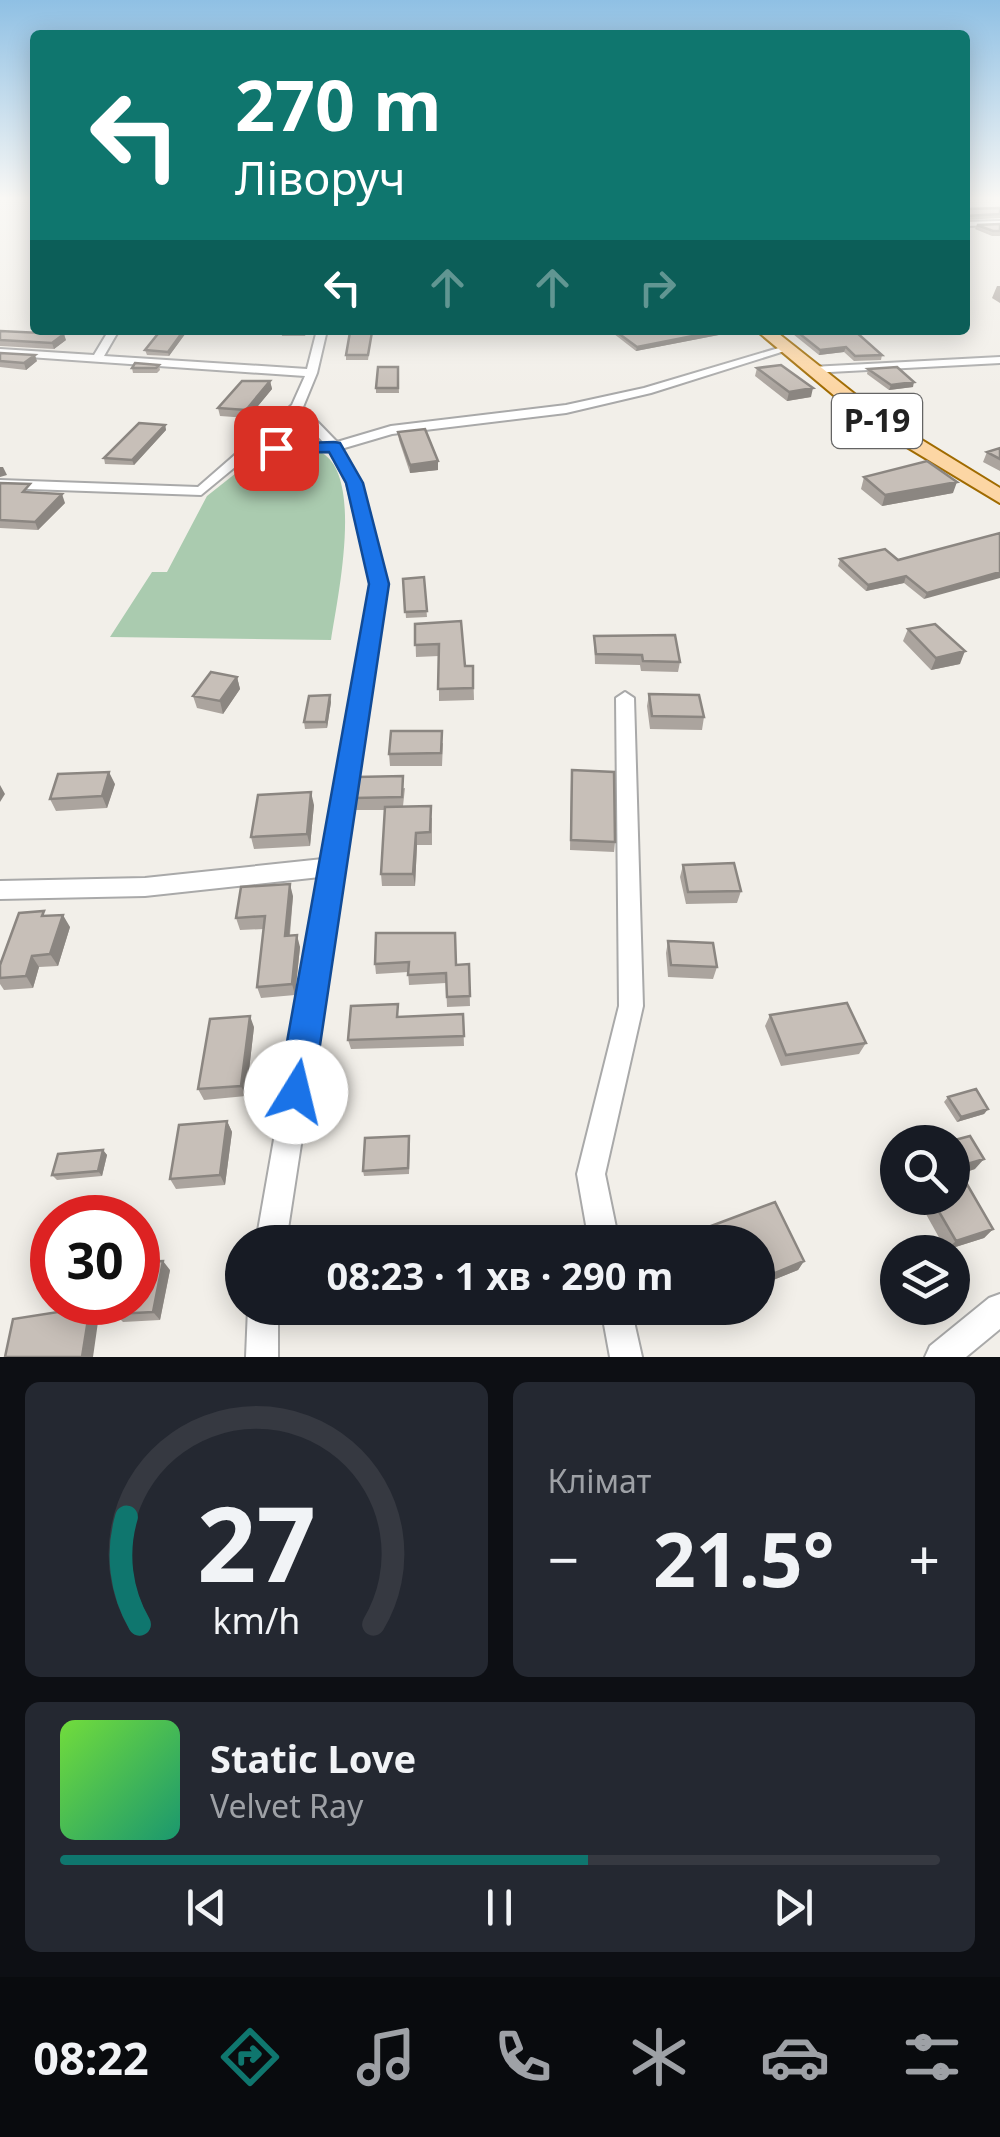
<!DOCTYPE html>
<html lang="uk">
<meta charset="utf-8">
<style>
:root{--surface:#171b24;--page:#242831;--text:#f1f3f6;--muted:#9ea1a6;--line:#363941;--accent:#0f766e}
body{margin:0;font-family:"Noto Sans",sans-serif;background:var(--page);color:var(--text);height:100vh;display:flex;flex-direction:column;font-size:38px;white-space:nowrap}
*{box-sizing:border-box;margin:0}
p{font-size:32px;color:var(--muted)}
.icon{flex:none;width:55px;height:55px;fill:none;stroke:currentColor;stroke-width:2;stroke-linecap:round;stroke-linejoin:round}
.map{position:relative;height:1357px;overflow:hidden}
.details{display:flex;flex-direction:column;gap:25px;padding:25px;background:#0d0f14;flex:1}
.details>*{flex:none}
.top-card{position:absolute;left:30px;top:30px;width:940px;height:305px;border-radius:10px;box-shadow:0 5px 25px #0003;background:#0f766e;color:#fff;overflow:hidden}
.buttons{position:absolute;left:880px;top:1125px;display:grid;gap:20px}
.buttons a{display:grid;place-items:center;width:90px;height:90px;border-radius:50%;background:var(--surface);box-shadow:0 5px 25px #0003;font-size:50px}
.speed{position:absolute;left:30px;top:1195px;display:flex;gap:20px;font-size:50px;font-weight:700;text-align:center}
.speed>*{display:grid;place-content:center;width:130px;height:130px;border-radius:50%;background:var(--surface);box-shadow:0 5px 25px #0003;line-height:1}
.speed .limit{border:15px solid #d22;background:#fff;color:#111}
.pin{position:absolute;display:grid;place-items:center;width:85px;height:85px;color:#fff;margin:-42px;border-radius:20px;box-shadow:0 5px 15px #0006}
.me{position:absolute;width:110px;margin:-55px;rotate:9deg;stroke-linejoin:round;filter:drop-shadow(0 0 8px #0008)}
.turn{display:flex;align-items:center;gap:35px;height:210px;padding:0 40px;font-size:45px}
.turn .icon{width:130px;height:130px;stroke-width:2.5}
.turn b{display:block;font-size:70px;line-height:85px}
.lanes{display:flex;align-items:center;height:95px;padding:0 40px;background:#0003;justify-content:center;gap:50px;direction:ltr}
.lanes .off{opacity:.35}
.big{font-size:75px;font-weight:700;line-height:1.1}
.details .widget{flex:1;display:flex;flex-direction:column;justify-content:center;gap:15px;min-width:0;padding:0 35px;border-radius:15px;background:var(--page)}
.details .dial{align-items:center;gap:0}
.dial svg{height:260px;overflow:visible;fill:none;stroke:var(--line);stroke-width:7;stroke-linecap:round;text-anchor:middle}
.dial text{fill:var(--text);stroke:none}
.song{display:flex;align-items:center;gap:30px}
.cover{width:120px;height:120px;border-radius:15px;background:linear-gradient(135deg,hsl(100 70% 55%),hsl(160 70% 35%))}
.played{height:10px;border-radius:5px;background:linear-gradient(90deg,var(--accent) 60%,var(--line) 60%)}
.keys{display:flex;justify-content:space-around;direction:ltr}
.heat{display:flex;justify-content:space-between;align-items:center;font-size:55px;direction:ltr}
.details .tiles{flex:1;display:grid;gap:25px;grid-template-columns:1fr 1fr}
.widget:last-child{grid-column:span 2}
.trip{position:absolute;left:225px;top:1225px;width:550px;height:100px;border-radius:50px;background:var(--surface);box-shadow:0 5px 25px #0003;font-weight:700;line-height:100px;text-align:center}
.menu{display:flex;height:160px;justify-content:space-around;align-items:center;background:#090b0e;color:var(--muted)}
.menu .icon{width:70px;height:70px}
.menu .on{color:var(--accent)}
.menu b{font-size:45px;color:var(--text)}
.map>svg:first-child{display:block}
.cemetery{fill:#aacbaf}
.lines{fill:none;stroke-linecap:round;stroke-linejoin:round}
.minor-casing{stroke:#a9a9a9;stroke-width:4}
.primary-casing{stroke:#a06b00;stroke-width:4}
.minor{fill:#fff;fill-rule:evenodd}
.primary{fill:#fcd6a4;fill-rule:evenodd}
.wall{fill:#aba49e}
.shaded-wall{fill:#8b8681}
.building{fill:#c7bfb8;stroke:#8b8681;stroke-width:2.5}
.route{fill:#1a73e8;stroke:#114b97;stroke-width:2.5}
.labels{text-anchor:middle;stroke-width:10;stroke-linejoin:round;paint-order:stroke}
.shield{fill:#fff;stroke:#646464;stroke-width:2.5}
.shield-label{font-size:32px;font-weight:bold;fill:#222}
</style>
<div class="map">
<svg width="1000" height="1357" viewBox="0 0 1000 1357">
<rect width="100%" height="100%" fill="#f2efe9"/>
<path class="cemetery" d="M322,453C364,477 337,600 331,640L110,637L152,572H167L207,496L255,458Z"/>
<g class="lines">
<defs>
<path id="minor" d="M1000,221V225L965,226V222Z
M109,330H119L104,356L307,369L317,330H327L317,373L303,407L337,442L391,426L566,405L644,388L782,347L791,349L651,393L566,413L392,434L341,449L361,483L387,584L286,1242H256L320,877L145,896L0,899V881L145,878L323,859L371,584L347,483L330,451L252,453L201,495L0,488V480L198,487L292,405L305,376L0,355V349L94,355ZM297,414L324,443L261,445Z
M1000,357V363L811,373L806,370L811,367Z
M625,692L634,698L643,1006L605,1174L619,1242H589L577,1174L619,1006L616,698Z
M1000,1294V1329L966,1357H925L930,1346L989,1298Z
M248,1308H278V1357H246Z
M601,1308H631L642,1357H610Z"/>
<path id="primary" d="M756,330H774L881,415L1000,488V503L867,423Z"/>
</defs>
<use href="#minor" class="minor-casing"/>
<use href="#primary" class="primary-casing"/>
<use href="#minor" class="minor"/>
<use href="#primary" class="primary"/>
</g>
<path class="wall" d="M1000,208V218L965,220V209Z
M1000,224V236H992L975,229L977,225Z
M997,286H1000V303L992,298Z
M188,330L169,356L147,355L145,350Z
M281,330H308L305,336H282Z
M609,330H730L729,333L636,351Z
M788,330H861V336L882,355L881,360L854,361L844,352L819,355Z
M0,331L66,340L54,349L0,346Z
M372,332L368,360H346V355Z
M0,353L37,361L26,370L0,367Z
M159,365L160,370L157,373H133L132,368Z
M398,367L399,393H376V388Z
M757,368L811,397L787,401L755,376Z
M868,369L913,387L889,390L867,374Z
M270,381L272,389L248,418L220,416L218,408Z
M165,425L166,430L134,465L105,464L104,458Z
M398,432L438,470L410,473L399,440Z
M1000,448V471L983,462L987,452Z
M864,477L953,493L882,506L861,489Z
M0,483L33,493L65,503L38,530L0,528Z
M1000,533L924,599L904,583L866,591L838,566L840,559L898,560Z
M424,577L427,617L406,618L403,579Z
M415,624L465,666H473L474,700L439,701V656L416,657Z
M908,629L960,664L931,670L903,641Z
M594,636L680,662L678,672L641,671L640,665L595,664Z
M237,677L240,689L223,714L197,708L193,696Z
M649,694L704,717L702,730L650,729L647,706Z
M331,702L327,728L305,729L304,722Z
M443,743L442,766H390L389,754Z
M571,780L615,842L614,852L570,850Z
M115,784L107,808L56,811L50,799Z
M405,788L403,806L432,818V845H417L415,886H382L381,874L385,810H356L354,798Z
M314,805L310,846L254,849L251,837Z
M683,865L741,891L737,903L686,904L680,877Z
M293,896L290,935L300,947L295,995L261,998L257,987L264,929L240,930L236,918Z
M47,916L70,927L58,966L39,967L33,988L4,990L0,984V965Z
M376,933L456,965L469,964L470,1006L447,1007L446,983L409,985L408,972L376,974L375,964Z
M668,941L717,967L713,979L668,977L666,953Z
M463,1014L464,1046L351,1049L348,1040L399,1017Z
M770,1015L866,1043L859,1054L781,1066L765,1026Z
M254,1027L246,1096L204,1100L198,1089Z
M948,1097L988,1109L984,1114L957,1122L944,1102Z
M227,1121L232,1132L225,1185L176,1189L170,1179Z
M410,1141L409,1174L364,1176L363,1171Z
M952,1142L975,1169L961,1174L993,1229L984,1238L946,1250L917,1198H952Z
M103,1150L107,1155L102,1176L57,1180L52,1175Z
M775,1202L804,1261L798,1270L758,1286V1242H701L699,1239L703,1229Z
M170,1270L160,1320L123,1322L115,1314Z"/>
<path class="shaded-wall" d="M184,330H188L169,356L168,352Z
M723,330H730L729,333L636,351L637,347Z
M64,334L66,340L54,349L52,343Z
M846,347L844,352L819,355L820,350Z
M35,355L37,361L26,370L24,363Z
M270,381L272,389L248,418L246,410Z
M914,382L913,387L889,390L891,385Z
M813,388L811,397L787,401L789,392Z
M165,425L166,430L134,465L132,460Z
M438,461V470L410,473V465Z
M0,467H3L7,475L0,477Z
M957,482L953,493L882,506L885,495Z
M62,494L65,503L38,530L35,522Z
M1000,572V578L924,599L927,593Z
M906,576L904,583L866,591L868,585Z
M965,651L960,664L931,670L936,658Z
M237,677L240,689L223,714L220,701Z
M330,695L331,702L327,728L326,722Z
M109,772L115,784L107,808L102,796Z
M0,785L5,794L0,802Z
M311,792L314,805L310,846L307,834Z
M416,833L417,845L415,886L413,874Z
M290,884L293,896L288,948L285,936Z
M63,915L70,927L58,966L50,954Z
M297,935L300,947L295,995L292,984Z
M32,956L39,967L33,988L26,976Z
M250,1016L254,1027L246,1096L241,1086Z
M988,1109L984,1114L957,1122L961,1117Z
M227,1121L232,1132L225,1185L220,1175Z
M103,1150L107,1155L102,1176L98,1171Z
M984,1159L975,1169L952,1176L957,1167Z
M993,1229L984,1238L946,1250L956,1241Z
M163,1261L170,1270L160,1320L153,1312Z
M804,1261L798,1270L758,1286V1280Z
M90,1307L99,1315L93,1357H82Z"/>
<path class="building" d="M1000,208V214L965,216V209Z
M1000,224V231H993L977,225Z
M161,330H184L168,352L145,350Z
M614,330H723L637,347Z
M795,330H861L863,332H856L882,355L855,356L846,347L820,350Z
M0,331L64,334L52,343L0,340Z
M350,332H372L368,355H346Z
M0,353L35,355L24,363L0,361Z
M135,363L159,365L156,368H132Z
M781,365L813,388L789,392L757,368Z
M378,367H398V388H376Z
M897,367L914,382L891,385L868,369Z
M242,381H270L246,410L218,408Z
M139,423L165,425L132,460L104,458Z
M425,429L438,461L410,465L398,432Z
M1000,448V459L987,452Z
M927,461L957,482L885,495L864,477Z
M0,483L30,484L23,492L62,494L35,522L0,520Z
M1000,533V572L927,593L906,576L868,585L840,559L885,549L898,560Z
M424,577L427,611L405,612L403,579Z
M461,621L465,666H473V688L438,689L439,644L415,645V624Z
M935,624L965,651L936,658L908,629Z
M675,635L680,662L643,661L642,655L596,654L594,636Z
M211,672L237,677L220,701L193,696Z
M649,694L699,695L704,717L652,716Z
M330,695L326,722H304L309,696Z
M391,731H442L441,753L389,754Z
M572,770L614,772L615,842L571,840Z
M109,772L102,796L50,799L58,774Z
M403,776L402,797L354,798L357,777Z
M311,792L307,834L251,837L258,795Z
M431,806L430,832L416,833L413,874H381L385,807Z
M734,863L741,891L688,892L683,865Z
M290,884L285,936L297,935L292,984L257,987L265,916L236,918L241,887Z
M44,911L42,916L63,915L50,954L32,956L26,976L0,978V965L19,913Z
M376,933H455L456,965L469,964L470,996L447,997L446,973L408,975L409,962L375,964Z
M668,941L713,943L717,967L671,965Z
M847,1003L866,1043L786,1055L770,1015Z
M398,1004L397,1017L463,1014L464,1036L348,1040L351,1006Z
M250,1016L241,1086L198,1089L210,1019Z
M976,1089L988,1109L961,1117L948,1097Z
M227,1121L220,1175L170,1179L179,1125Z
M409,1136L408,1168L363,1171L365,1138Z
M970,1136L984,1159L957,1167L993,1229L956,1241L931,1198H952V1142H947Z
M103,1150L98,1171L52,1175L58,1154Z
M775,1202L804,1261L758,1280V1242H709L703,1229Z
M163,1261L153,1312L115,1314L118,1302H138V1262Z
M90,1307L82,1357H5L13,1319Z"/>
<linearGradient id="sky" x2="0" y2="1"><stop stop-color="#8fc0e4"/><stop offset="0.51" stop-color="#f9f8f5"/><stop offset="1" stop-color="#f9f8f5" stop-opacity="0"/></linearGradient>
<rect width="1000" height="389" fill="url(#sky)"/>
<path class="route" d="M334,442L340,443L363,483L389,584L313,1092L308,1105L296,1110L283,1105L278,1092L369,584L346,483L329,452L276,453L267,448L276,444Z"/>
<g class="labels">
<rect class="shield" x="832" y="394" width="90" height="54" rx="8"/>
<g class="shield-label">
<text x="877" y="432">Р-19</text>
</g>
</g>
</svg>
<div class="buttons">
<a><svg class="icon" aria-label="search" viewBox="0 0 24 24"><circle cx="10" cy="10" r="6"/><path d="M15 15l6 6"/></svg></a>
<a><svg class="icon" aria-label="layers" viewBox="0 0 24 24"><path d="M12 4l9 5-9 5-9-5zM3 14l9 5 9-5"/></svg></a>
</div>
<div class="speed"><div class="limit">30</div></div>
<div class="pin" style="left:276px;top:448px;background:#d93025"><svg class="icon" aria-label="arrive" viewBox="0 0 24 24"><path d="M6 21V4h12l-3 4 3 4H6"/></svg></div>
<svg class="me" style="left:296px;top:1092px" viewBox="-20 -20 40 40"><circle r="19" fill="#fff"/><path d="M0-13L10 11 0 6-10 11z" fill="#1a73e8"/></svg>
<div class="trip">08:23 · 1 хв · 290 m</div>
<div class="top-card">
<div class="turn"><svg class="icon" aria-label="left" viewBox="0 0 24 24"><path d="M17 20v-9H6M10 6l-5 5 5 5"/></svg><div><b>270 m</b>Ліворуч</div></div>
<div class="lanes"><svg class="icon" aria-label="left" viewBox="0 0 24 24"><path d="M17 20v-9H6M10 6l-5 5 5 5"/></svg><svg class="icon off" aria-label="ahead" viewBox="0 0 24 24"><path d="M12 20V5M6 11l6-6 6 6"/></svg><svg class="icon off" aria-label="ahead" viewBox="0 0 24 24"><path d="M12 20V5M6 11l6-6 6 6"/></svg><svg class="icon off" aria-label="right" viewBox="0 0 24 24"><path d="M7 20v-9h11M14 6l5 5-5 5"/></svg></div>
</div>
</div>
<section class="details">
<div class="tiles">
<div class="widget dial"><svg viewBox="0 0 100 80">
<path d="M14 69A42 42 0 1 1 86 69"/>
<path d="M14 69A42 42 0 0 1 10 36" stroke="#0f766e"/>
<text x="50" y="56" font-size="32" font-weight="700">27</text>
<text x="50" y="72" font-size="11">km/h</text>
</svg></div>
<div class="widget"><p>Клімат</p>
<div class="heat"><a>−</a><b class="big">21.5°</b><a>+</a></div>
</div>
<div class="widget">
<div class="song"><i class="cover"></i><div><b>Static Love</b><p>Velvet Ray</p></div></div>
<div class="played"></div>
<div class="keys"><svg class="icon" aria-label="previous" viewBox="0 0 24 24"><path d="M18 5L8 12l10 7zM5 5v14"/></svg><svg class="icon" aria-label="pause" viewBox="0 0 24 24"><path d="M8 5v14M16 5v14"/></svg><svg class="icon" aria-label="next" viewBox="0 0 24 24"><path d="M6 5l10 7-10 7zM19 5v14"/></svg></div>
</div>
</div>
</section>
<nav class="menu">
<b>08:22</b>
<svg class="icon on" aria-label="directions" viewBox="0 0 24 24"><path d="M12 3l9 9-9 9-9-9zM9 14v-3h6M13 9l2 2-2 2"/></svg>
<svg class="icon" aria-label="music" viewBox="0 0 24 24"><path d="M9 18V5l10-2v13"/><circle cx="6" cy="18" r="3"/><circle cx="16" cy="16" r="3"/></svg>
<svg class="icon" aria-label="phone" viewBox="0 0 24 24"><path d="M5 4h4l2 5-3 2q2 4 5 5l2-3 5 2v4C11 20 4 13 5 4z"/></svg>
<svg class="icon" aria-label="climate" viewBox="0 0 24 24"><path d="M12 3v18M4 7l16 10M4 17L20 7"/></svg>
<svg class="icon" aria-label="car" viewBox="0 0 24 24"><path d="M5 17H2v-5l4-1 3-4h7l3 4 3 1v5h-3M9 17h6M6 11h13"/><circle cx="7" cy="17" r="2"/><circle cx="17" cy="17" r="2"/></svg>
<svg class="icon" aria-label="filters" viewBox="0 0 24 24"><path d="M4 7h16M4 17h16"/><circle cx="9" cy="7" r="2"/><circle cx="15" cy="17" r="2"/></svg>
</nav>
